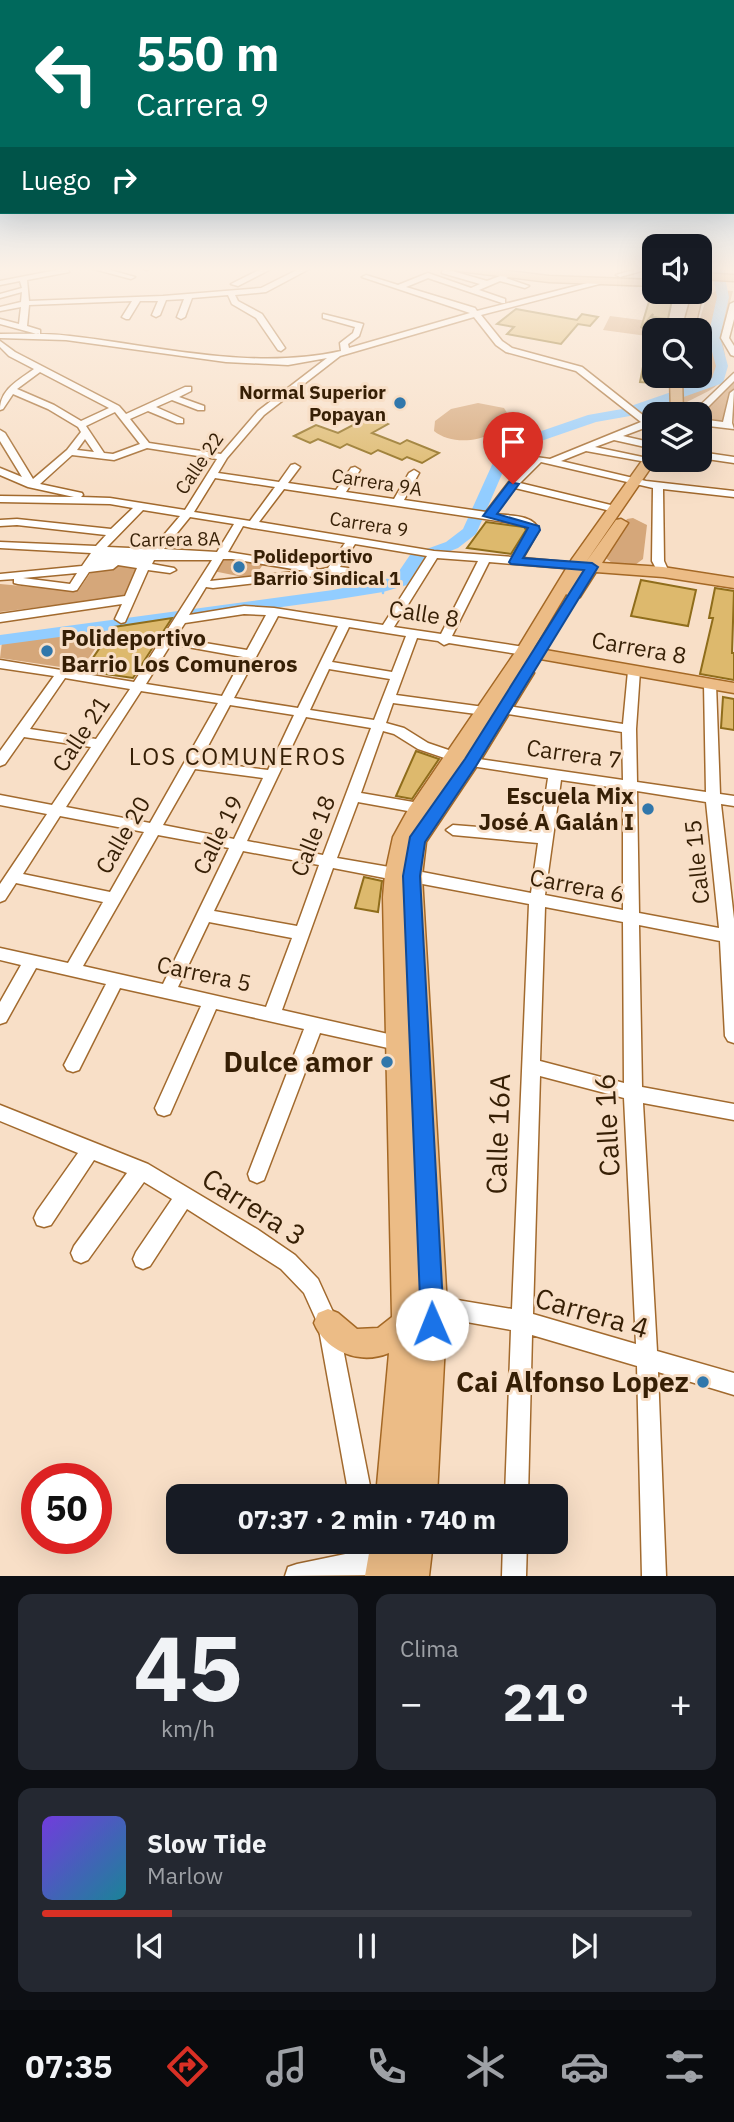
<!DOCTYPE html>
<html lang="es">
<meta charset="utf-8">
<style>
:root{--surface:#171b24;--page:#242831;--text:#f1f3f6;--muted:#9ea1a6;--line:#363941;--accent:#d93025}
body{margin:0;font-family:"IBM Plex Sans",sans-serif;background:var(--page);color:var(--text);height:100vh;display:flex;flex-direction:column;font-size:26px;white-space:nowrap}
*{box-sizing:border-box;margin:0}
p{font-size:23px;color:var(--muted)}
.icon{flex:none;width:38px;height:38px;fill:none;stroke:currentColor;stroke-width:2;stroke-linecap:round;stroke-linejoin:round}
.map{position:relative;height:1576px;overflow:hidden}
.side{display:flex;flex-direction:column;gap:18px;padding:18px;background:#0d0f14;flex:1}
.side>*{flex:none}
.top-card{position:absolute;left:0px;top:0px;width:735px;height:214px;box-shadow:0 7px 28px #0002;background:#00695c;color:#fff;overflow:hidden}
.buttons{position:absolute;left:642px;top:234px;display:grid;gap:14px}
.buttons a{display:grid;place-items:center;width:70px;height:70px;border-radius:14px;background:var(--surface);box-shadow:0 7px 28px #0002;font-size:35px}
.speed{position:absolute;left:21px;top:1463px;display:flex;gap:14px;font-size:35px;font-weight:700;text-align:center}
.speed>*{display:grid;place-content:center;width:91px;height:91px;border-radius:50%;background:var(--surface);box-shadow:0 7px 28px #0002;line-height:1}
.speed .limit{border:10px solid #d22;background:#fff;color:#111}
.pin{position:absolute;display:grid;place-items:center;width:60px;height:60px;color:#fff;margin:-72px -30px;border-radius:50% 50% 50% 0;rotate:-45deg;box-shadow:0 0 7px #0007}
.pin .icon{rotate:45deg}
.me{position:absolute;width:77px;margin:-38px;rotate:359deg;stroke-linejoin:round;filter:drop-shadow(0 0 5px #0008)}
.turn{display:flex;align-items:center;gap:24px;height:147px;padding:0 21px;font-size:32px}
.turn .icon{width:91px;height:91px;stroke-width:2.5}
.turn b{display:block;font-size:49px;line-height:60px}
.then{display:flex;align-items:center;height:66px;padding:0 21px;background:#0003;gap:14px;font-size:26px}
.big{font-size:52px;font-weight:700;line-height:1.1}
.side .widget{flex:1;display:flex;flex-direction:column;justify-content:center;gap:10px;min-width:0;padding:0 24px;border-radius:14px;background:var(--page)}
.side .dial{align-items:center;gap:0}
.dial b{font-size:91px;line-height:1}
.song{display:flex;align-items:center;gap:21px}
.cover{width:84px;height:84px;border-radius:10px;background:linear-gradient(135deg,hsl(260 70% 55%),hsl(190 70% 35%))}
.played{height:7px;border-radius:4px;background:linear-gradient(90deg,var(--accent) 20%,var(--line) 20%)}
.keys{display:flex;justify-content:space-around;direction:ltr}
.heat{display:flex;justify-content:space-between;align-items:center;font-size:38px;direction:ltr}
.side .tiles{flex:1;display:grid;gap:18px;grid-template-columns:1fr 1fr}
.widget:last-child{grid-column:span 2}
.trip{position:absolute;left:166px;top:1484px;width:402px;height:70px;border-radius:14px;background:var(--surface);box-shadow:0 7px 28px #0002;font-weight:700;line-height:70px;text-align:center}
.tabs{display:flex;height:112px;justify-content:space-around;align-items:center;background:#090b0e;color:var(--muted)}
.tabs .icon{width:49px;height:49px}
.tabs .on{color:var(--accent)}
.tabs b{font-size:32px;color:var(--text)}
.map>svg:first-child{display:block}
.green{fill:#d5a77a}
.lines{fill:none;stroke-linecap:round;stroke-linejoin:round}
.stream{stroke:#92cdff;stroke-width:2.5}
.river{fill:#92cdff;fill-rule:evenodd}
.building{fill:#ddb96d;stroke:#8f6d1b;stroke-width:2}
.minor-casing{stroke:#a26a2e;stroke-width:3}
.major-casing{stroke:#a46825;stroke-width:3}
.minor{fill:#fff;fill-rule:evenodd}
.major{fill:#ecbc86;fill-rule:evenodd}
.route{fill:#1a73e8;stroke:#114b97;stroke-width:2}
.poi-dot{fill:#3177ab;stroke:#f8dfc7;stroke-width:2.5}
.labels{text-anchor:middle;stroke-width:6;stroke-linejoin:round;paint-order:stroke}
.far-poi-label{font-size:19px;font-weight:bold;fill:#361f05;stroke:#f8dfc7;text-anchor:end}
.far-street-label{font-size:19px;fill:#361f05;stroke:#f8dfc7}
.street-label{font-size:23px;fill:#361f05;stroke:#f8dfc7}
.poi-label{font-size:23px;font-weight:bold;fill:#361f05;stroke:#f8dfc7;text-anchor:start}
.neighbourhood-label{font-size:24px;letter-spacing:2px;fill:#361f05;stroke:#f8dfc7}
.near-poi-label{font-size:28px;font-weight:bold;fill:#361f05;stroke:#f8dfc7;text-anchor:end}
.near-street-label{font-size:28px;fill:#361f05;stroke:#f8dfc7}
</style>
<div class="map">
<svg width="734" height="1576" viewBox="0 0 734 1576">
<rect width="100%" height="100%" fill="#f8dfc7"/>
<path class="green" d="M718,290L733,291L721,337C734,385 718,386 683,404L682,387L700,376L708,363L700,345V331H696L707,296Z
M610,316L664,323L661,331H654V337L603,330Z
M734,379V390L725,423L700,419V415H682V410L713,398Z
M478,403L504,408L509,416C499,441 454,448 434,431L435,421L451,409Z
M633,518L647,525L643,559L635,565L612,563L603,556L627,519Z
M224,556L264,563L253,579L213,571Z
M98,562L142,568L128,596L0,612V584L78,591Z
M107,631L81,670L0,658L2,642Z"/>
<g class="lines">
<path class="stream" d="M383,587V593"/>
<path class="river" d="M715,268H727L724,272L729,297L720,337L728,366L723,383L630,416L596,422L512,451L476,534L458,548L422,562L407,585L383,592L333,600L0,645V635L333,590L395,577L410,555L446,542L463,529L501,445L588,415L622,409L712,378L716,366L708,337L717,297L712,271Z"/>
</g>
<path class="building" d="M650,298L672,300L668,319L652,317L653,314L641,328Z
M516,309L577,320L582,314L598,317L590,326L578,324L561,344L507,334L514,327L497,324Z
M650,331H654V383L640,382Z
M370,416L388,424L372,433L400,444L407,440L439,453L422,463L407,457L402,460L378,450L371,454L347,444L340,448L318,439L310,443L294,436L316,425L338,433Z
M486,522L524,527L526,530L511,554L467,548Z
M641,580L696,590L688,626L631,616Z
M715,588L734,591L732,653H734V680L700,674L713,618H709Z
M172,618L133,678L84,671L114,627Z
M723,697L734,699V730L721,728Z
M416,751L439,759L412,799L396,796Z
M364,877L382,881L378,912L355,908Z"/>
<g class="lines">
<defs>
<path id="minor" d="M67,268L69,272L27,280L29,301L163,296L261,288L301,268H311L266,292L235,295L238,301L262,314L285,348L281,351L278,350L256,318L232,304L228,295L192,298L185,317L181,319L177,317L184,299L166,300L160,315L156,317L152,315L158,301H140L129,319H126L122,317L132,301L29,305L27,326L40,330V334H37L0,324V319L19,324L21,307L0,311V307L21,302L22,292L0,298V294L22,288L20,281L0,285V281Z
M90,268H103L135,277L131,279Z
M141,268H151L147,270Z
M263,268H273L238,286L231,284Z
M443,268H451L449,270L487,281L508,273L512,275L506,278L529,286L525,288L500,281L479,290L505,299V303H502L428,278L406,287L475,308L477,311L603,279V283L481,315L502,341L512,348L582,367L654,424V431L647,427L623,436L654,443V449L614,440L595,447L652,459V463L586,451L561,461L646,481L734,491V497L663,489L664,561L669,572L663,575L659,574L652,561L653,488L541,462L520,483L619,507L620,509L615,512L515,488L495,514C510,516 533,514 539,530L523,558L576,563L582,566L576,569L489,562L452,636L524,647L530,651L524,655L449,643L444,645L438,641L417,638L396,695L484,707L491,711L484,715L393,703L386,723L404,728L428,743L472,758L623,780L622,732L502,713L496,709L502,705L623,724L628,671L634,667L640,671L636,729L637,782L706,792L704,684L710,680L716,684L720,794L734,796V806L721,804L734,919V1043L728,1041L725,1036L720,941L639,925L642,1087L734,1104V1120L643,1103L657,1351L734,1373V1395L658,1372L666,1576H642L637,1366L532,1335L528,1496H505L511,1330L433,1316L426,1313L423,1306L426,1299L433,1296L512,1309L529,904L412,882L407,880L404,876L407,872L412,870L531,893L538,843L453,835L446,830L453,825L540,832L548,778L465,765L418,749L394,734L383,731L361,793L419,803L426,808L419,813L358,802L337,858L395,868L400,870L403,874L400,878L395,880L333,868L282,1010L397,1036L403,1038L406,1043L403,1048L397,1050L320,1033L264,1180L257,1183L250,1180L248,1174L304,1029L216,1009L170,1114L164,1116L158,1114L155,1108L201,1006L120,988L79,1070L73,1072L67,1070L64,1065L106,984L36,968L6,1022L0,1024V1002L21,965L0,960V948L68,963L103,902L16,883L5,900L0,902V884L47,814L0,805V795L52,805L91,747L24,737L5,764L0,766V751L54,676L0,668V660L134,682L212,560H154L152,564L174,568L176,570L170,573L148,570L125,622L121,623L115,619L122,604L0,622V614L125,596L137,568L118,565L113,569L89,572L77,590L73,591L18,584L14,583V579L0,580V574L82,566L91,553L0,548V542L96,546L106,535L17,525L0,526V520L17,519L111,529L133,508L110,504L0,502V496L74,497L28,487L0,475V468L22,477L0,441V430L5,433L33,479L67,450L81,432L78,427L48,409L13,394L3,409L0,410C0,389 19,380 34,369L9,356L0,347V341L15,352L119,406L126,414L185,387H191V391L179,397L204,406V410H198L172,400L156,407L183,419V423H177L148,411L130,419L149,443L221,454L258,411L327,358L288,365L226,362L66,340L0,338V334C23,334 47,333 70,336C159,346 252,371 341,351L340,343L353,333L355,327L323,318V314L363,324L359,336L348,344L349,348L470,313L362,277L366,275L398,285L428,273L471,288L480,284L442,273ZM474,317L496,345L506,352L576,371L641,422L550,459L536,457L509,482L486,512L404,500L419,473L414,470L409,473L394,499L346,492L360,470L355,467L351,468L336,490L288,483L300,467L295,464L291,465L279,482L218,473L227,458L264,415L340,356ZM40,372L109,408L81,421L54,405L17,389ZM115,412L140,444L113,454L104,453L86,426ZM85,439L94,452L77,450ZM147,448L217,459L185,510L110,498L81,497L83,495L82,493L40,484L72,455L114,460ZM215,478L275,487L250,521L194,512ZM284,489L525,525L529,530L512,557L434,551L259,522ZM143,510L180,516L152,549L107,547ZM190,517L234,524L217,552L164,549ZM243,526L252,528L345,543L328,568L318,570L313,566L228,552ZM355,544L427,556L383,625L274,608L244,606L189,615L206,587L213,588L348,572V568L340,567ZM437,558L478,561L441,634L394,627ZM223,559H232L305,571L210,581ZM77,573L70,584L23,578ZM244,614L266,615L247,650L175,638L185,623ZM278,616L338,626L298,708L234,698ZM349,627L406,636L392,672L332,662ZM171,644L243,657L222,696L146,684ZM329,669L390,679L374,720L310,710ZM65,678L130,689L96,739L30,729ZM141,691L218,703L150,823L66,807ZM230,705L294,715L268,770L200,761ZM306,717L371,728L323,855L247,841ZM195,769L263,778L234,839L163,825ZM561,780L623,789V910L545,895ZM637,791L706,802L719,928L639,913ZM60,816L144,832L110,892L23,874ZM158,835L229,848L163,984L83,966ZM243,851L319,865L297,926L214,911ZM545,907L623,922L624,1083L540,1061ZM209,922L292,938L266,1007L178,987ZM540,1076L624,1098L636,1344L533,1314Z
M639,268H652L620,277L616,275Z
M734,302V319L729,338L734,346V356L731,355L721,338L730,304Z
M734,373V381L700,415H690Z
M734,390L732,423L734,429L700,425V419L723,422L730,393Z
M700,452L734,457V463L700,458Z
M0,1105L148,1164L257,1229L295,1255L318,1279L338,1323L372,1496H349L318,1324L304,1293L281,1269L187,1209L150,1266L143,1269L136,1266L133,1259L136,1252L172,1199L144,1182L88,1260L81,1263L74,1260L71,1253L74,1246L127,1173L94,1160L51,1225L44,1227L37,1225L34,1218L37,1211L78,1153L0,1121Z
M503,1542H527L526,1576H502Z
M385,1551L393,1555L397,1563L393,1571L385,1575L285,1576L288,1567L297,1564L355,1552Z"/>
<path id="major" d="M454,268H483L549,276L654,280V286L549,282L459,271Z
M700,273L734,275V281L700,279Z
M700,289L703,292L694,331H682L693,292H700Z
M670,376H682L683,415H671Z
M654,450L656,460L586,562L616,520L621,519L628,523L602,563L663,567L734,578V588L663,577L596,572L580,597L574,599L566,594L534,648L734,683V693L529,657L521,669H531L534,673L477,766L426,842L422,876L447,1306L437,1496H376L389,1353C360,1365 326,1352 314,1323L318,1313L328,1309L338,1313L357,1329L378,1328L392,1317L383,897L385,874L393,837L409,808L516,651L572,559L649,451Z
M371,1542H433L429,1576H365Z"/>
</defs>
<use href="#minor" class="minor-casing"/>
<use href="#major" class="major-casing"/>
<use href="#minor" class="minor"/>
<use href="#major" class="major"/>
</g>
<linearGradient id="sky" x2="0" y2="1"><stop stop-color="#85bef1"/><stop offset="0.55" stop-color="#fcf1e6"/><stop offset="1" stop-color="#fcf1e6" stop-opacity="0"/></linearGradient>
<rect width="734" height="489" fill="url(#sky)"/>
<path class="route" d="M509,482L519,484L497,514L539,526L540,530L523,558L592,563L598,567L476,766L425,842L420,876L444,1324L441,1332L432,1335L424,1332L421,1324L403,876L410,837L465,759L584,570L511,564L509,562L528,528L483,516Z"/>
<g class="poi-dot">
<circle cx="400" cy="403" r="7"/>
<circle cx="239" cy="567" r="7"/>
<circle cx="47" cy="651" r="7"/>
<circle cx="648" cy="809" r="7"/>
<circle cx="387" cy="1062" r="7"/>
<circle cx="703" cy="1382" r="7"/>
</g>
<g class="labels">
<g class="far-poi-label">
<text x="386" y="399">Normal Superior<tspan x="386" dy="22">Popayan</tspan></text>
<text x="253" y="563" text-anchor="start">Polideportivo<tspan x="253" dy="22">Barrio Sindical 1</tspan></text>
</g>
<g class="far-street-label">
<text transform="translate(199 463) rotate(-56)" y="7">Calle 22</text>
<text transform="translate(377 482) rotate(9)" y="7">Carrera 9A</text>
<text transform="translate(369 524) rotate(9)" y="7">Carrera 9</text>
<text transform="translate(175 539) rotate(-1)" y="7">Carrera 8A</text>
</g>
<g class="street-label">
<text transform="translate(424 614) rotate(9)" y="8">Calle 8</text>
<text transform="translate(639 648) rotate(10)" y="8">Carrera 8</text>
<text transform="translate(81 734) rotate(-57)" y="8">Calle 21</text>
<text transform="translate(574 754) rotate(8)" y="8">Carrera 7</text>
<text transform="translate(123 835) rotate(-60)" y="8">Calle 20</text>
<text transform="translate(218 835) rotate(-64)" y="8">Calle 19</text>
<text transform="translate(313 836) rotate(-69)" y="8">Calle 18</text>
<text transform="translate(697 862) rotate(-96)" y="8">Calle 15</text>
<text transform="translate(577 886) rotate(11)" y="8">Carrera 6</text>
<text transform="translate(204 974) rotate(12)" y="8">Carrera 5</text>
</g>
<g class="poi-label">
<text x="61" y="646">Polideportivo<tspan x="61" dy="26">Barrio Los Comuneros</tspan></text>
<text x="634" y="804" text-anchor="end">Escuela Mix<tspan x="634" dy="26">José A Galán I</tspan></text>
</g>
<g class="neighbourhood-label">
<text x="238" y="765">LOS COMUNEROS</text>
</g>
<g class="near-poi-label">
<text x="373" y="1072">Dulce amor</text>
<text x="689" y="1392">Cai Alfonso Lopez</text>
</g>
<g class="near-street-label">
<text transform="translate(607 1125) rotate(-93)" y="10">Calle 16</text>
<text transform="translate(498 1134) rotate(-88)" y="10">Calle 16A</text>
<text transform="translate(254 1207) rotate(33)" y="10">Carrera 3</text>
<text transform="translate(592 1313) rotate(16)" y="10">Carrera 4</text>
</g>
</g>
</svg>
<div class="buttons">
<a><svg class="icon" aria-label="sound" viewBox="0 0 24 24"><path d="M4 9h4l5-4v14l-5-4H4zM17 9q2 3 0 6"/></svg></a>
<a><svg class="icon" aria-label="search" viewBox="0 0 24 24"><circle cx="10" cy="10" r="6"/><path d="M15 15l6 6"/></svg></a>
<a><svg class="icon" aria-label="layers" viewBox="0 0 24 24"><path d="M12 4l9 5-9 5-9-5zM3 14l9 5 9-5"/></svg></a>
</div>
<div class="speed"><div class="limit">50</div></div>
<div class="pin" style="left:513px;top:484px;background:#d93025"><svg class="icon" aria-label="arrive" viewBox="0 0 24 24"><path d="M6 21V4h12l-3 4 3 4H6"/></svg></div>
<svg class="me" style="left:432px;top:1324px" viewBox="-20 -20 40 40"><circle r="19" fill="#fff"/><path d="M0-13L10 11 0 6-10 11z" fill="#1a73e8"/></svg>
<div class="trip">07:37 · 2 min · 740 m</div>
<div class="top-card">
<div class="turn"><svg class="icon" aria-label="left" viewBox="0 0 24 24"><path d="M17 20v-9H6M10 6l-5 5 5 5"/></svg><div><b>550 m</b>Carrera 9</div></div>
<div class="then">Luego<svg class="icon" aria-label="right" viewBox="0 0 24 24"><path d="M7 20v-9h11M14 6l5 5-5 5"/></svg></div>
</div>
</div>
<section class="side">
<div class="tiles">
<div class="widget dial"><b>45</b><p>km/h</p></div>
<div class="widget"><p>Clima</p>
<div class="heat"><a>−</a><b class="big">21°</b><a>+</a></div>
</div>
<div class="widget">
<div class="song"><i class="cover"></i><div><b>Slow Tide</b><p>Marlow</p></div></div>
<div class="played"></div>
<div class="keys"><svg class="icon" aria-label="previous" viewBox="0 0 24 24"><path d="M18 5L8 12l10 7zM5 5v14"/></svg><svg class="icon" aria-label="pause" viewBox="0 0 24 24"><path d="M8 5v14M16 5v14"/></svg><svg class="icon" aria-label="next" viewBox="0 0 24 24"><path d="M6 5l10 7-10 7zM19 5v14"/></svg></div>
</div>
</div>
</section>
<nav class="tabs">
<b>07:35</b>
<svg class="icon on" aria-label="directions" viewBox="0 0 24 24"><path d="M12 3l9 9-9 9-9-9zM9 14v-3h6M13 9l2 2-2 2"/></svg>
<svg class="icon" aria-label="music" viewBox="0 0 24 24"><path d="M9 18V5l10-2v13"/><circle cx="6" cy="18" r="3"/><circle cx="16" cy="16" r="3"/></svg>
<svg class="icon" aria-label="phone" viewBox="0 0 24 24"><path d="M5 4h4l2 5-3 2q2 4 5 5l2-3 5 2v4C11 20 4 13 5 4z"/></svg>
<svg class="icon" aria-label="climate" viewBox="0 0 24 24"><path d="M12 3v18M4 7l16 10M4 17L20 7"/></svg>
<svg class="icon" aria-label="car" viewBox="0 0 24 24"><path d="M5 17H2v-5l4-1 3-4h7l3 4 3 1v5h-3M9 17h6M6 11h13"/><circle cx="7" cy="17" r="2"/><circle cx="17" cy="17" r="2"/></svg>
<svg class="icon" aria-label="filters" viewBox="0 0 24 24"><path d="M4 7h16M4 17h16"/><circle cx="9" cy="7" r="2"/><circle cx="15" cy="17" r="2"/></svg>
</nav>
